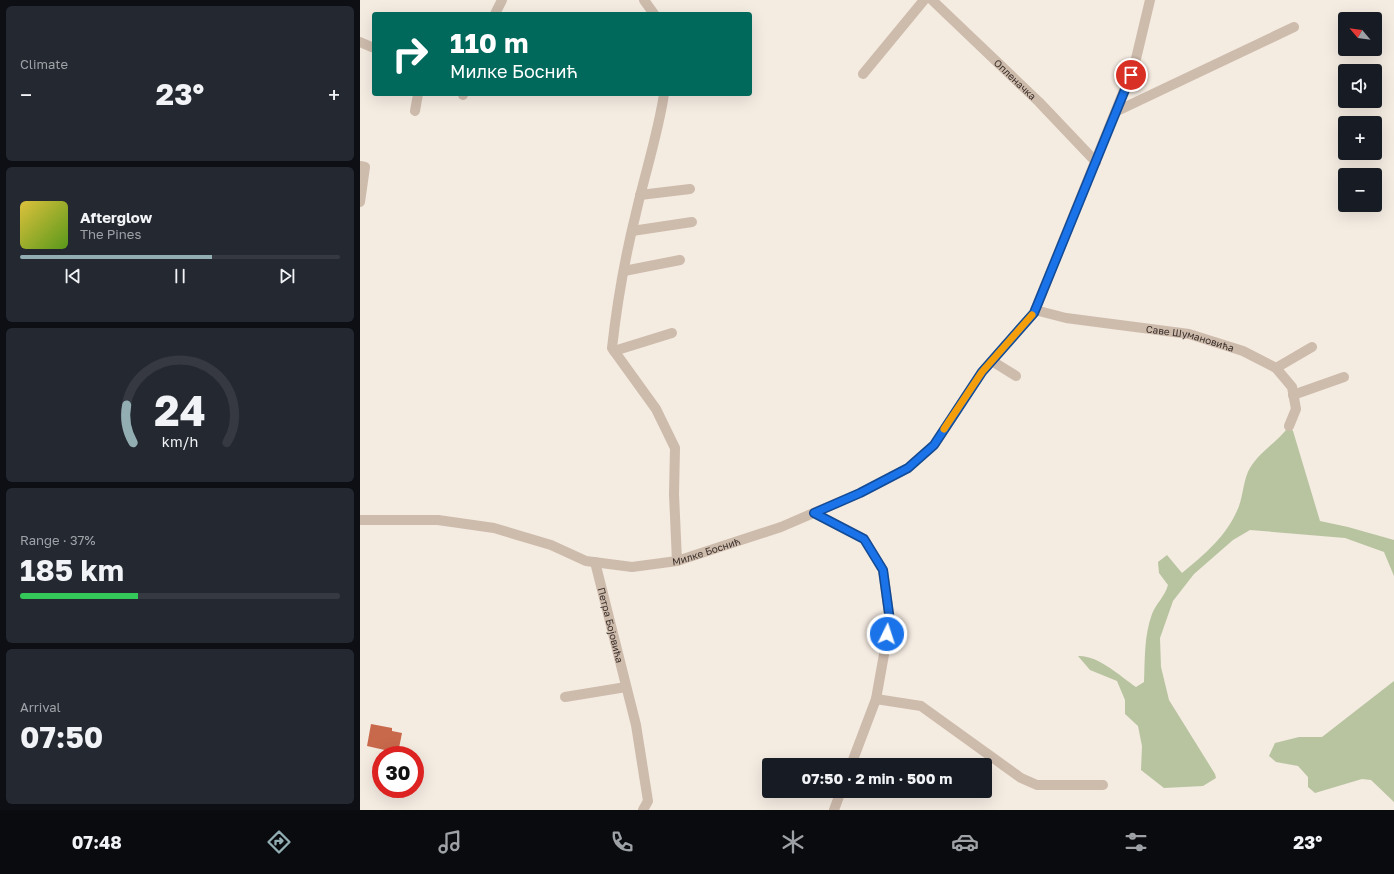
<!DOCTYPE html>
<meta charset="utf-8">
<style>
:root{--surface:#171b24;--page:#242831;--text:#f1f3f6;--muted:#9ea1a6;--line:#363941;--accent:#92aeb2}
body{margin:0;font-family:"Golos Text",sans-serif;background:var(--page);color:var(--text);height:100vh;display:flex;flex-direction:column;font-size:15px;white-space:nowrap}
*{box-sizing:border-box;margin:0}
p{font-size:13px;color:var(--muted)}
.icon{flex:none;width:22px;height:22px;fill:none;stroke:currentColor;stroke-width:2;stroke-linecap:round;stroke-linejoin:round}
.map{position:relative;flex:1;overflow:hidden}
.panel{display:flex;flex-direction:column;gap:6px;padding:6px;background:#0d0f14;width:360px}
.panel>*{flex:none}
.top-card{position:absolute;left:12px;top:12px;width:380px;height:84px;border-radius:4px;box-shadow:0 4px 16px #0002;background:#00695c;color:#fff;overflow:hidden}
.needle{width:26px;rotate:299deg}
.controls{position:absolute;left:978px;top:12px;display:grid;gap:8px}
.controls a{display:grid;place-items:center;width:44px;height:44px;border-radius:4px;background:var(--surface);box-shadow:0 4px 16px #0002;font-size:20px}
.speed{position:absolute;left:12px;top:746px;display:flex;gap:8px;font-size:20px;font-weight:700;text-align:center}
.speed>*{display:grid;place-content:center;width:52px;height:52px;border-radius:50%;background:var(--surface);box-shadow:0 4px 16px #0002;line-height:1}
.speed .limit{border:6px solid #d22;background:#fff;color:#111}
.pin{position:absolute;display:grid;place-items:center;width:34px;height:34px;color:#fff;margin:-17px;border:2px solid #fff;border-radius:50%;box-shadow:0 1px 4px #0007}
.me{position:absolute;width:44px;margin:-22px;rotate:4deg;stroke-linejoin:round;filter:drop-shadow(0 0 3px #0008)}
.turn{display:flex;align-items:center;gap:14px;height:84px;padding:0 12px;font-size:18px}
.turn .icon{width:52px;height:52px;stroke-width:2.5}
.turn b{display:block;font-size:28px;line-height:34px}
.big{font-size:30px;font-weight:700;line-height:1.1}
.panel .widget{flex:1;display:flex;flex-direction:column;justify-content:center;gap:6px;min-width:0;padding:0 14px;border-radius:6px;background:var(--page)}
.panel .dial{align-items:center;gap:0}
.dial svg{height:104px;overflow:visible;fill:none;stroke:var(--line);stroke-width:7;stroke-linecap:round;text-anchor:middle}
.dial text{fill:var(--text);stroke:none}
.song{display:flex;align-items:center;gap:12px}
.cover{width:48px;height:48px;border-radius:6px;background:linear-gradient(135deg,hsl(50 70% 55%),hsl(90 70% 35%))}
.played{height:4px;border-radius:2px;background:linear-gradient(90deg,var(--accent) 60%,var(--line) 60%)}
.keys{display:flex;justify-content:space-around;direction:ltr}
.heat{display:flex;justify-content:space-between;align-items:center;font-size:22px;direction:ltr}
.charge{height:6px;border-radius:3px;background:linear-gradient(90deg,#34c759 37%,var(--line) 0)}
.trip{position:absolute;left:402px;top:758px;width:230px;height:40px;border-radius:4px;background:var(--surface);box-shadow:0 4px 16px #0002;font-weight:700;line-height:40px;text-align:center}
.tab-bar{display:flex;height:64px;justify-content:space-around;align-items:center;background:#090b0e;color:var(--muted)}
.tab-bar .icon{width:28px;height:28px}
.tab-bar .active{color:var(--accent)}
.tab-bar b{font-size:18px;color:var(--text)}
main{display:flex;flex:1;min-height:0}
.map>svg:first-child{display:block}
.green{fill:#b8c4a0}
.building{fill:#c8694b}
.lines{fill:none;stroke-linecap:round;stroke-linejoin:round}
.minor{stroke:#cdbbac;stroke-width:10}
.route-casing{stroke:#114b97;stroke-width:10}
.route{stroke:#1a73e8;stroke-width:7}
.slow{stroke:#f59e0b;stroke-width:7}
.labels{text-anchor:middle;stroke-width:3;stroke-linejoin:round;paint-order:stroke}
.street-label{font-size:10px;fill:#3b302b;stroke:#fbf5ee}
</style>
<main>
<section class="panel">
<div class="widget"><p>Climate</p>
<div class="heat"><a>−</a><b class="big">23°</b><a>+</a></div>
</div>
<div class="widget">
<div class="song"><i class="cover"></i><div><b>Afterglow</b><p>The Pines</p></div></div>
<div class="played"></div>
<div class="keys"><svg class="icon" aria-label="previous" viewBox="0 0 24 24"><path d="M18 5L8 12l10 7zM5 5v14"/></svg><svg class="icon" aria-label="pause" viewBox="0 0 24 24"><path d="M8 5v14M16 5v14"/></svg><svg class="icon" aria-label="next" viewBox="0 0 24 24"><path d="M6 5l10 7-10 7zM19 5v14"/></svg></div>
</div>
<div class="widget dial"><svg viewBox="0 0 100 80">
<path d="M14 69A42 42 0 1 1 86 69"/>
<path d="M14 69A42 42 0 0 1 9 40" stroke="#92aeb2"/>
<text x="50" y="56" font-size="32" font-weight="700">24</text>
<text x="50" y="72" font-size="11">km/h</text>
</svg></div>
<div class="widget"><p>Range · 37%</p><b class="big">185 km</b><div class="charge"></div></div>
<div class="widget"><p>Arrival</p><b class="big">07:50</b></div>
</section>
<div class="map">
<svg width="1034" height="810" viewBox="0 0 1034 810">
<rect width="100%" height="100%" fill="#f4ebe1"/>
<path class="green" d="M929,426L933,431L960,521L988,527L1034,540V576L1024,552L985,538L890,530L873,540L834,574L813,601L800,638L801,667L809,700L855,774L856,778L843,786L804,788L781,770L782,746L778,726L765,714V700L757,681L730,670L718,656C738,655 760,676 776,687L784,682C785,659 784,636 792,614C796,604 805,596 808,585L799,573L798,562L807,555L822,573C845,554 868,535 879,506C883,495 884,477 890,468C900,451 918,442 929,426Z
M1034,681V802L1011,780L1002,779L955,793L948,787V777L938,766L916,762L909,756L915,743L939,737H962Z"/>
<path class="building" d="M11,724L32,728V731L42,733L38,753L7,746Z"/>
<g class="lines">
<g class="minor">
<path d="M284,0L294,14"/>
<path id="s1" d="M572,0L679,102L736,162"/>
<path d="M135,14L142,0"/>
<path d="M0,42L14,48"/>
<path d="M503,74L564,0"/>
<path d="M304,94C298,134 285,173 276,213C265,257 257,303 252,348L296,409L315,448L314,494L317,561"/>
<path d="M103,95V94"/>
<path d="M55,111L58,94"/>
<path d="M757,111L934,27"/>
<path d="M0,166L5,167L0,202"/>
<path d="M280,195L330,189"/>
<path d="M272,231L332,222"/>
<path d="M264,271L320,260"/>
<path id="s2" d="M675,310L706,318L829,334L883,351L916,368L932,387L936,409L929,426"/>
<path d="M254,351L312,333"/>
<path d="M632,361L656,376"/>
<path d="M916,368L952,347"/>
<path d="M933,395L984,377"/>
<path d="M454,513L504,539L523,570L530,621L516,699L491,765"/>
<path id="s3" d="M0,520H78L134,528L191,545L226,561L272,567L317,561L421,527L500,493L548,468L574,445L622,372L674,313L775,63L790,0"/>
<path id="s4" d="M235,562L276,725L288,801L283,810"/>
<path d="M205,697L266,687"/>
<path d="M516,699L561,706L661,778L677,785H743"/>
<path d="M474,810L481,791"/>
</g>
</g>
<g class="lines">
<defs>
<path id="route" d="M527,634L530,621L523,570L504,539L454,513L500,493L548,468L574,445L622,372L674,313L771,75"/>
</defs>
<use href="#route" class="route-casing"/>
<use href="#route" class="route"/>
<path class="slow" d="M584,429L622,372L672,315"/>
</g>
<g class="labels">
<g class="street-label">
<text dy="4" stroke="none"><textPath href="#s1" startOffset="115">Опленачка</textPath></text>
<text dy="4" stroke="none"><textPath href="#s2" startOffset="158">Саве Шумановића</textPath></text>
<text dy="4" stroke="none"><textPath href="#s3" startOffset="355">Милке Боснић</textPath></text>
<text dy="4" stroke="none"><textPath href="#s4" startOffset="65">Петра Бојовића</textPath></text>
</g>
</g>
</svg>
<div class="controls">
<a><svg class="needle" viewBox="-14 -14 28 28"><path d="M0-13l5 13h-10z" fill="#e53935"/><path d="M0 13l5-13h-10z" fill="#9ea1a6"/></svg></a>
<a><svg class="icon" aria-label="sound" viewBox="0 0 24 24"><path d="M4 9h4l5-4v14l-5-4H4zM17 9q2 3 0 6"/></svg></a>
<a>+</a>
<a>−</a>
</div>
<div class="speed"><div class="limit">30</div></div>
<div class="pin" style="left:771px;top:75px;background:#d93025"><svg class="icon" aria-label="arrive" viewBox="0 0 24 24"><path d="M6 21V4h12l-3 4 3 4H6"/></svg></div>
<svg class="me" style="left:527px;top:634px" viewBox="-20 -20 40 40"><circle r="17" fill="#1a73e8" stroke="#fff" stroke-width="3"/><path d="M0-11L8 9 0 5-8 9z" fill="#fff"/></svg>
<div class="trip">07:50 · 2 min · 500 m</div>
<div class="top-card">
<div class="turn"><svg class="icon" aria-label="right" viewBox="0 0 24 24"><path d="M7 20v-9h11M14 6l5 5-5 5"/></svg><div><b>110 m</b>Милке Боснић</div></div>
</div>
</div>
</main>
<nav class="tab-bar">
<b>07:48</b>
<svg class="icon active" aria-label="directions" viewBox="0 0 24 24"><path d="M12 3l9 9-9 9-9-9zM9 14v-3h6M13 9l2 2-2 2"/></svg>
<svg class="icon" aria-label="music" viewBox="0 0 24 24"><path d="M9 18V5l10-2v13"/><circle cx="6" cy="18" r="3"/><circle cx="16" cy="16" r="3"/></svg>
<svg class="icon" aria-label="phone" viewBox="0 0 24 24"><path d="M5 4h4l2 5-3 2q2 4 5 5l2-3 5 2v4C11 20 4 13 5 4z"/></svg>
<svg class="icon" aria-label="climate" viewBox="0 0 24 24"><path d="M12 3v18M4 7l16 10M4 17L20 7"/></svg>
<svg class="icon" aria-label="car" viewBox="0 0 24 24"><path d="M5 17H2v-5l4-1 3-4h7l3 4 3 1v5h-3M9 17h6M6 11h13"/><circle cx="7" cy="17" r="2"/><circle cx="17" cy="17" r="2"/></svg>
<svg class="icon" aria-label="filters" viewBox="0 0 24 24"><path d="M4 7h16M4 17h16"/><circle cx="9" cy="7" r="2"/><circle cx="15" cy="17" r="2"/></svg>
<b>23°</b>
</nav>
